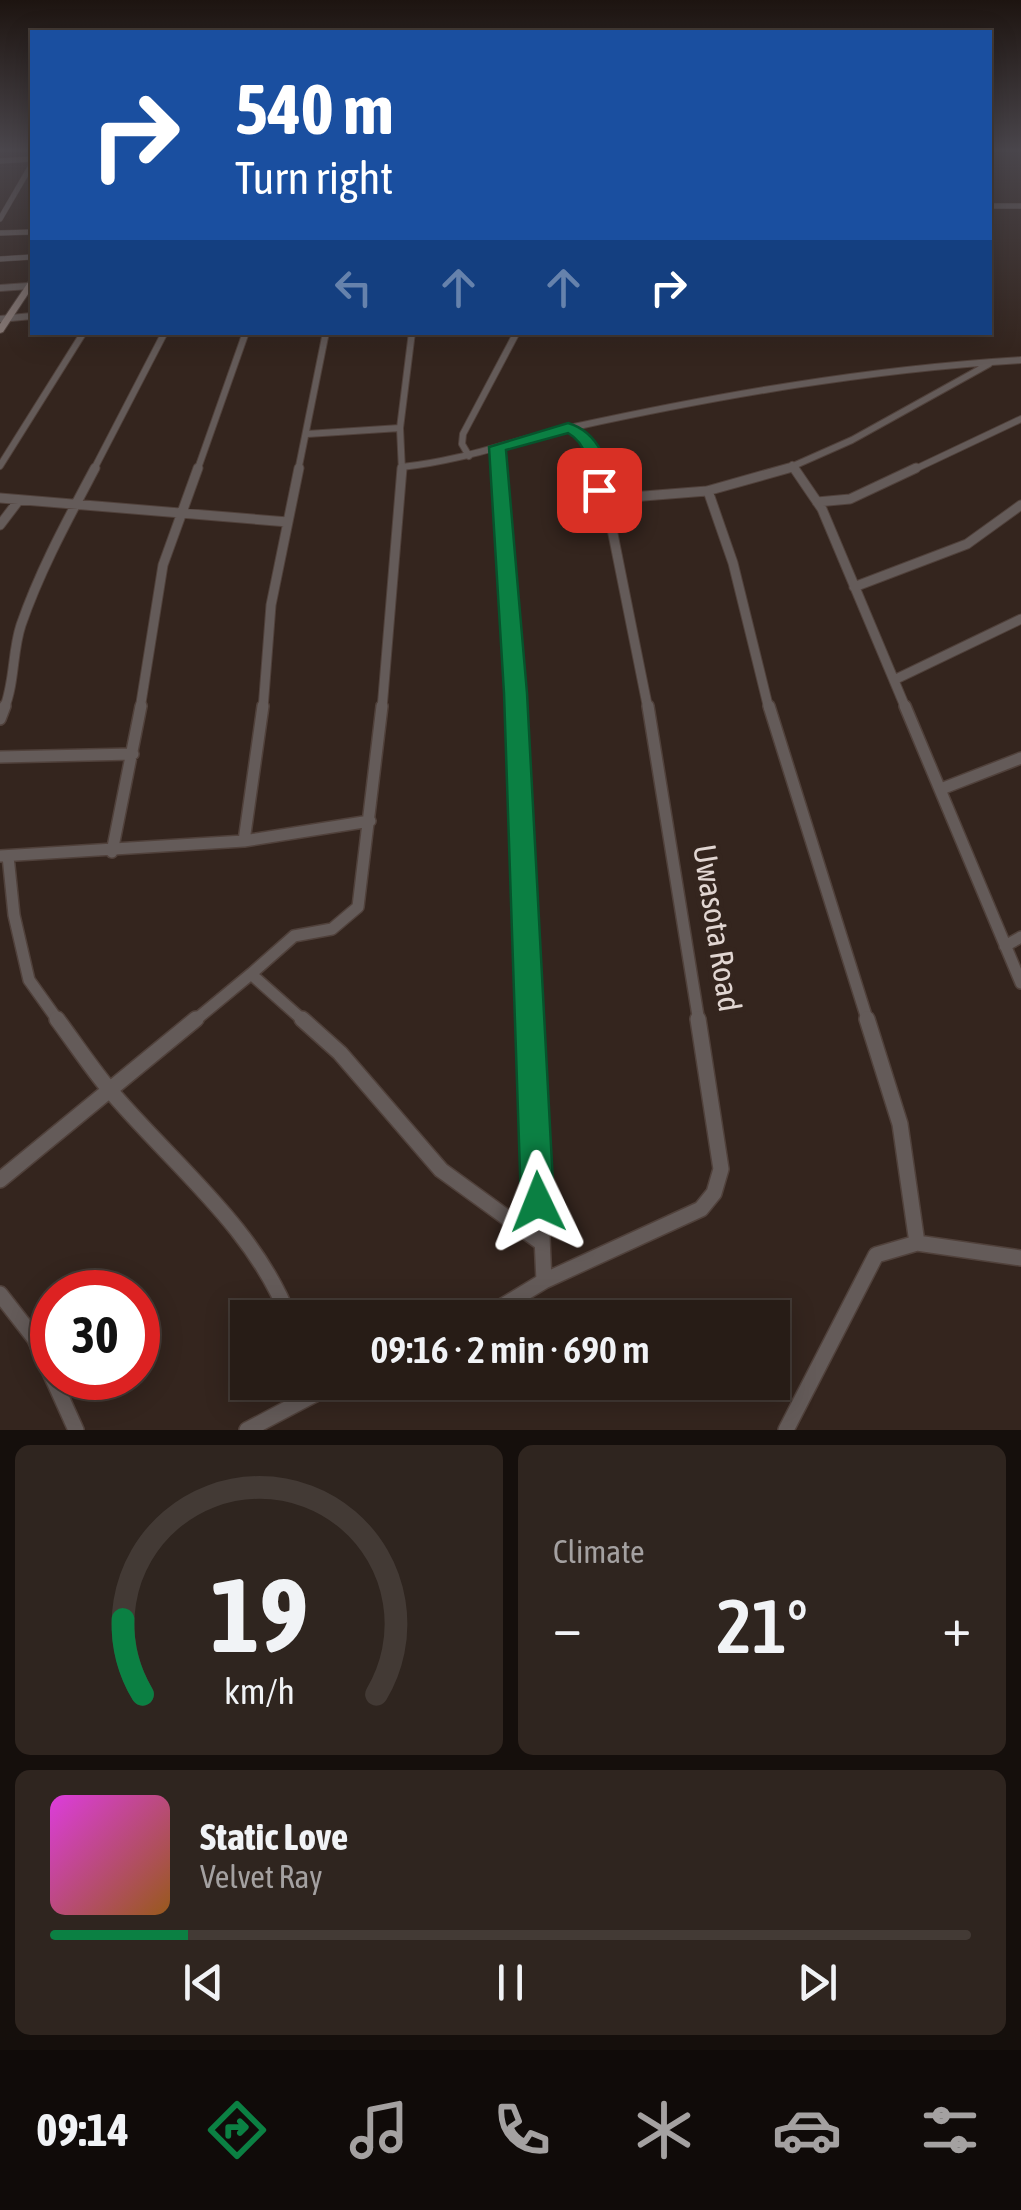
<!DOCTYPE html>
<meta charset="utf-8">
<style>
:root{--surface:#271c16;--page:#2f251f;--text:#f1f3f6;--muted:#a4a1a1;--line:#433a35;--accent:#0b8043}
body{margin:0;font-family:"Asap Condensed",sans-serif;background:var(--page);color:var(--text);height:100vh;display:flex;flex-direction:column;font-size:38px;white-space:nowrap}
*{box-sizing:border-box;margin:0}
p{font-size:32px;color:var(--muted)}
.icon{flex:none;width:55px;height:55px;fill:none;stroke:currentColor;stroke-width:2;stroke-linecap:round;stroke-linejoin:round}
.map{position:relative;height:1430px;overflow:hidden}
.side{display:flex;flex-direction:column;gap:15px;padding:15px;background:#150f0c;flex:1}
.side>*{flex:none}
.top-card{position:absolute;left:30px;top:30px;width:962px;height:305px;border-radius:0px;box-shadow:0 5px 25px #0003,0 0 0 2px var(--line);background:#1a4fa0;color:#fff;overflow:hidden}
.speed{position:absolute;left:30px;top:1270px;display:flex;gap:20px;font-size:50px;font-weight:700;text-align:center}
.speed>*{display:grid;place-content:center;width:130px;height:130px;border-radius:50%;background:var(--surface);box-shadow:0 5px 25px #0003,0 0 0 2px var(--line);line-height:1}
.speed .limit{border:15px solid #d22;background:#fff;color:#111}
.pin{position:absolute;display:grid;place-items:center;width:85px;height:85px;color:#fff;margin:-42px;border-radius:20px;box-shadow:0 5px 15px #0006}
.me{position:absolute;width:110px;margin:-55px;rotate:358deg;stroke-linejoin:round;filter:drop-shadow(0 0 8px #0008)}
.turn{display:flex;align-items:center;gap:35px;height:210px;padding:0 40px;font-size:45px}
.turn .icon{width:130px;height:130px;stroke-width:2.5}
.turn b{display:block;font-size:70px;line-height:85px}
.lanes{display:flex;align-items:center;height:95px;padding:0 40px;background:#0003;justify-content:center;gap:50px;direction:ltr}
.lanes .off{opacity:.35}
.big{font-size:75px;font-weight:600;line-height:1.1}
.side .widget{flex:1;display:flex;flex-direction:column;justify-content:center;gap:15px;min-width:0;padding:0 35px;border-radius:15px;background:var(--page)}
.side .dial{align-items:center;gap:0}
.dial svg{height:260px;overflow:visible;fill:none;stroke:var(--line);stroke-width:7;stroke-linecap:round;text-anchor:middle}
.dial text{fill:var(--text);stroke:none}
.song{display:flex;align-items:center;gap:30px}
.cover{width:120px;height:120px;border-radius:15px;background:linear-gradient(135deg,hsl(300 70% 55%),hsl(30 70% 35%))}
.played{height:10px;border-radius:5px;background:linear-gradient(90deg,var(--accent) 15%,var(--line) 15%)}
.keys{display:flex;justify-content:space-around;direction:ltr}
.heat{display:flex;justify-content:space-between;align-items:center;font-size:55px;direction:ltr}
.side .tiles{flex:1;display:grid;gap:15px;grid-template-columns:1fr 1fr}
.widget:last-child{grid-column:span 2}
.trip{position:absolute;left:230px;top:1300px;width:560px;height:100px;border-radius:0px;background:var(--surface);box-shadow:0 5px 25px #0003,0 0 0 2px var(--line);font-weight:600;line-height:100px;text-align:center}
.menu{display:flex;height:160px;justify-content:space-around;align-items:center;background:#100b09;color:var(--muted)}
.menu .icon{width:70px;height:70px}
.menu .active{color:var(--accent)}
.menu b{font-size:45px;color:var(--text)}
.map>svg:first-child{display:block}
.lines{fill:none;stroke-linecap:round;stroke-linejoin:round}
.street-far4-casing{stroke:#50413b;stroke-width:6}
.street-far3-casing{stroke:#50413b;stroke-width:8}
.street-far2-casing{stroke:#50413b;stroke-width:11}
.street-far1-casing{stroke:#50413b;stroke-width:14}
.street-casing{stroke:#50413b;stroke-width:18}
.secondary-casing{stroke:#50413b;stroke-width:2}
.street-far4{stroke:#645b59;stroke-width:5}
.street-far3{stroke:#645b59;stroke-width:6}
.street-far2{stroke:#645b59;stroke-width:9}
.street-far1{stroke:#645b59;stroke-width:11}
.street{stroke:#645b59;stroke-width:15}
.secondary{fill:#857773;fill-rule:evenodd}
.route{fill:#0b8043;stroke:#07532c;stroke-width:2.5}
.labels{text-anchor:middle;stroke-width:10;stroke-linejoin:round;paint-order:stroke}
.street-label{font-size:32px;fill:#e1d6d2;stroke:#34251e}
</style>
<div class="map">
<svg width="1021" height="1430" viewBox="0 0 1021 1430">
<rect width="100%" height="100%" fill="#34251e"/>
<g class="lines">
<defs>
<path id="street-far4" d="M0,161L32,159
M990,206H1021
M0,219L32,164
M0,233L32,232
M0,259L32,257
M0,288L31,286"/>
<path id="street-far3" d="M0,288L28,286
M0,319L32,316
M569,428L591,444L596,471
M307,434L400,428
M498,447L500,471
M469,456L462,444L463,434L517,332
M792,465L796,471
M0,466L84,332
M402,467C462,461 515,440 574,427C721,395 870,369 1021,360
M93,471L165,332
M197,471L246,332
M298,471L326,332
M402,471L400,428L412,332
M782,471L852,440L989,364
M911,471L1021,419"/>
<path id="street-far2" d="M500,468L517,709
M595,468L599,490L606,499L648,709
M794,468L822,509L906,709
M708,491L733,563L769,709
M0,498L288,522
M606,499L707,491L789,468
M817,502L850,499L916,468
M0,525L19,500
M854,587L967,544L1021,505
M894,680L1021,619
M4,709C15,682 12,652 21,625C40,570 68,519 95,468
M140,709L163,565L198,468
M263,709L271,605L299,468
M382,709L402,468"/>
<path id="street-far1" d="M517,706L532,1022
M648,706L699,1022
M769,706L868,1022
M905,706L1021,983
M0,719L5,706
M0,757L133,754
M941,789L1021,758
M244,841L263,706
M112,852L141,706
M0,856L244,841L370,821
M8,856L14,915L29,980L59,1022
M1005,946L1021,937
M251,974L294,936L332,929L358,907L382,706
M193,1022L251,974L305,1022"/>
<path id="street" d="M57,1019C74,1042 90,1066 108,1088C169,1161 255,1227 289,1318
M302,1019L340,1053L441,1170L539,1241
M532,1019L544,1281
M867,1019L900,1124L917,1243
M0,1180L196,1019
M0,1294L35,1339L76,1430
M483,1318L544,1281L701,1209L714,1193L721,1169L698,1019
M247,1430L338,1382
M786,1430L876,1255L917,1243L1021,1258"/>
<path id="secondary" d="M29,281H32V288L3,332L0,333V324Z"/>
</defs>
<use href="#street-far4" class="street-far4-casing"/>
<use href="#street-far3" class="street-far3-casing"/>
<use href="#street-far2" class="street-far2-casing"/>
<use href="#street-far1" class="street-far1-casing"/>
<use href="#street" class="street-casing"/>
<use href="#secondary" class="secondary-casing"/>
<use href="#street-far4" class="street-far4"/>
<use href="#street-far3" class="street-far3"/>
<use href="#street-far2" class="street-far2"/>
<use href="#street-far1" class="street-far1"/>
<use href="#street" class="street"/>
<use href="#secondary" class="secondary"/>
</g>
<linearGradient id="sky" x2="0" y2="1"><stop stop-color="#1d1410"/><stop offset="0.43" stop-color="#4a464c"/><stop offset="1" stop-color="#4a464c" stop-opacity="0"/></linearGradient>
<rect width="1021" height="349" fill="url(#sky)"/>
<path class="route" d="M568,423C598,432 613,465 606,494L590,490C589,468 589,445 568,433L506,450L527,693L554,1202L549,1214L538,1219L526,1214L521,1202L504,693L489,447Z"/>
<g class="labels">
<g class="street-label">
<text transform="translate(717 928) rotate(81)" y="11">Uwasota Road</text>
</g>
</g>
</svg>
<div class="speed"><div class="limit">30</div></div>
<div class="pin" style="left:599px;top:490px;background:#d93025"><svg class="icon" aria-label="arrive" viewBox="0 0 24 24"><path d="M6 21V4h12l-3 4 3 4H6"/></svg></div>
<svg class="me" style="left:538px;top:1202px" viewBox="-20 -20 40 40"><path d="M0-17L14 15 0 8-14 15z" fill="#0b8043" stroke="#fff" stroke-width="4"/></svg>
<div class="trip">09:16 · 2 min · 690 m</div>
<div class="top-card">
<div class="turn"><svg class="icon" aria-label="right" viewBox="0 0 24 24"><path d="M7 20v-9h11M14 6l5 5-5 5"/></svg><div><b>540 m</b>Turn right</div></div>
<div class="lanes"><svg class="icon off" aria-label="left" viewBox="0 0 24 24"><path d="M17 20v-9H6M10 6l-5 5 5 5"/></svg><svg class="icon off" aria-label="ahead" viewBox="0 0 24 24"><path d="M12 20V5M6 11l6-6 6 6"/></svg><svg class="icon off" aria-label="ahead" viewBox="0 0 24 24"><path d="M12 20V5M6 11l6-6 6 6"/></svg><svg class="icon" aria-label="right" viewBox="0 0 24 24"><path d="M7 20v-9h11M14 6l5 5-5 5"/></svg></div>
</div>
</div>
<section class="side">
<div class="tiles">
<div class="widget dial"><svg viewBox="0 0 100 80">
<path d="M14 69A42 42 0 1 1 86 69"/>
<path d="M14 69A42 42 0 0 1 8 46" stroke="#0b8043"/>
<text x="50" y="56" font-size="32" font-weight="700">19</text>
<text x="50" y="72" font-size="11">km/h</text>
</svg></div>
<div class="widget"><p>Climate</p>
<div class="heat"><a>−</a><b class="big">21°</b><a>+</a></div>
</div>
<div class="widget">
<div class="song"><i class="cover"></i><div><b>Static Love</b><p>Velvet Ray</p></div></div>
<div class="played"></div>
<div class="keys"><svg class="icon" aria-label="previous" viewBox="0 0 24 24"><path d="M18 5L8 12l10 7zM5 5v14"/></svg><svg class="icon" aria-label="pause" viewBox="0 0 24 24"><path d="M8 5v14M16 5v14"/></svg><svg class="icon" aria-label="next" viewBox="0 0 24 24"><path d="M6 5l10 7-10 7zM19 5v14"/></svg></div>
</div>
</div>
</section>
<nav class="menu">
<b>09:14</b>
<svg class="icon active" aria-label="directions" viewBox="0 0 24 24"><path d="M12 3l9 9-9 9-9-9zM9 14v-3h6M13 9l2 2-2 2"/></svg>
<svg class="icon" aria-label="music" viewBox="0 0 24 24"><path d="M9 18V5l10-2v13"/><circle cx="6" cy="18" r="3"/><circle cx="16" cy="16" r="3"/></svg>
<svg class="icon" aria-label="phone" viewBox="0 0 24 24"><path d="M5 4h4l2 5-3 2q2 4 5 5l2-3 5 2v4C11 20 4 13 5 4z"/></svg>
<svg class="icon" aria-label="climate" viewBox="0 0 24 24"><path d="M12 3v18M4 7l16 10M4 17L20 7"/></svg>
<svg class="icon" aria-label="car" viewBox="0 0 24 24"><path d="M5 17H2v-5l4-1 3-4h7l3 4 3 1v5h-3M9 17h6M6 11h13"/><circle cx="7" cy="17" r="2"/><circle cx="17" cy="17" r="2"/></svg>
<svg class="icon" aria-label="filters" viewBox="0 0 24 24"><path d="M4 7h16M4 17h16"/><circle cx="9" cy="7" r="2"/><circle cx="15" cy="17" r="2"/></svg>
</nav>
